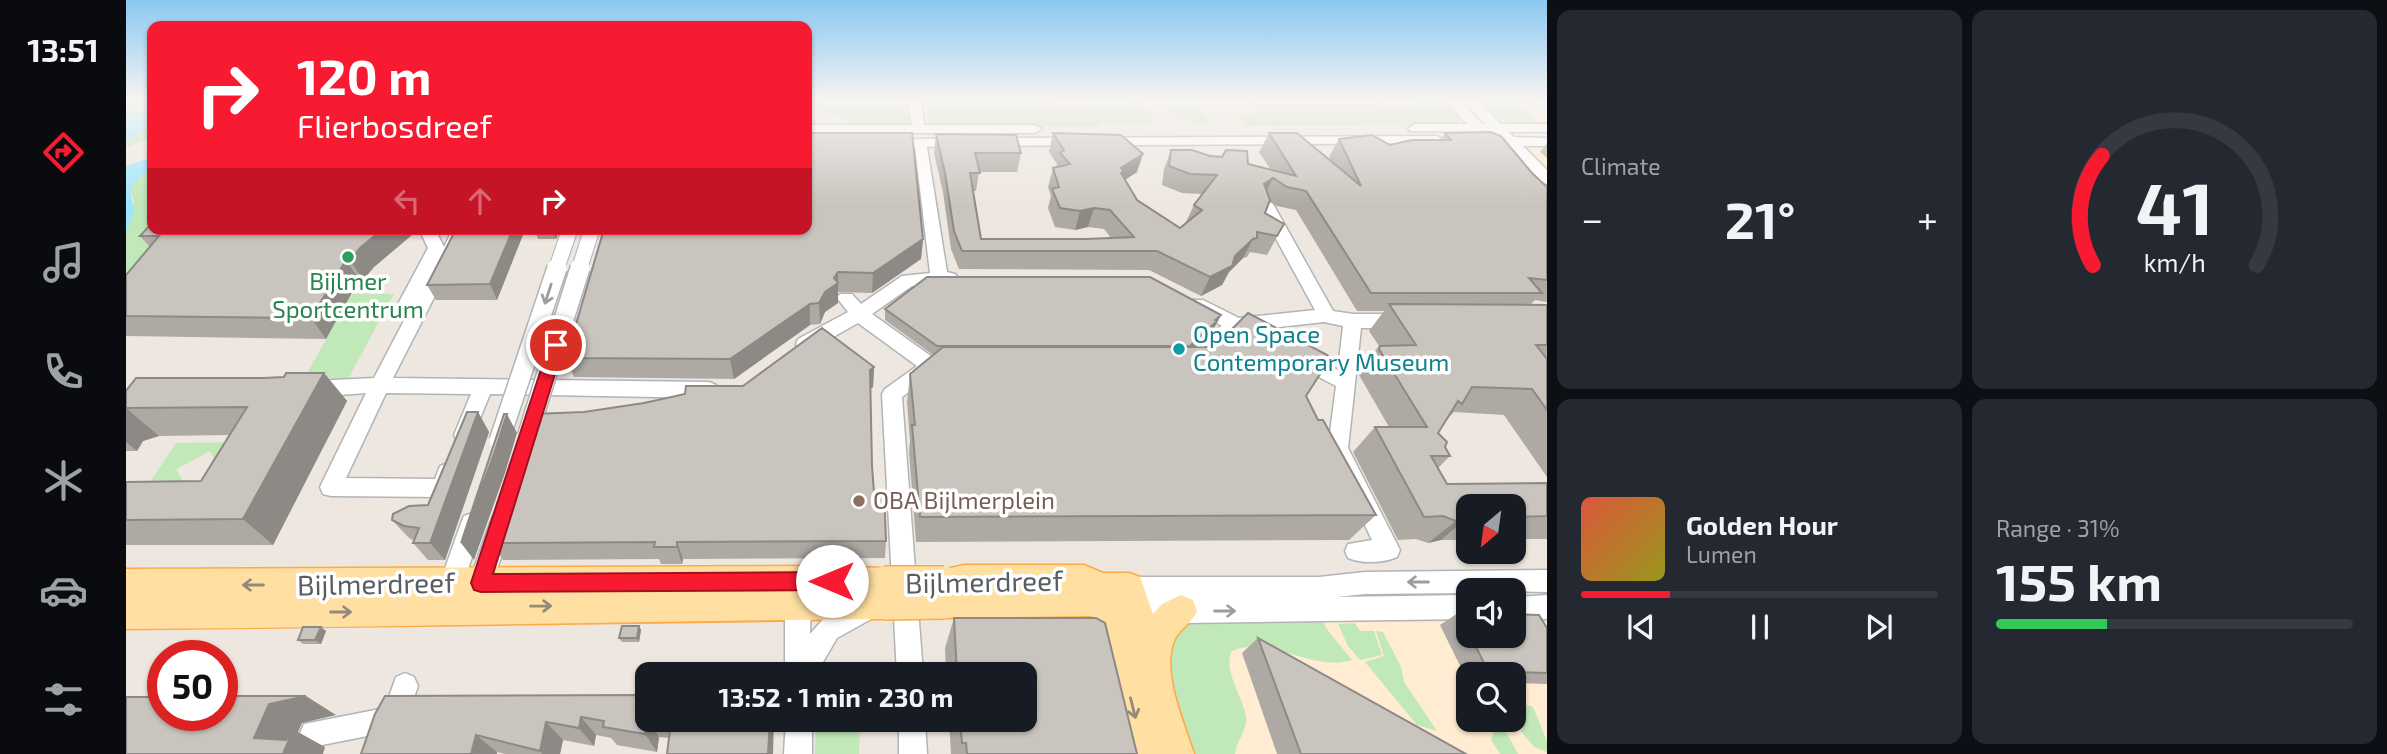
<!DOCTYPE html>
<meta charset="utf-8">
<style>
:root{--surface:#171b24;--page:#242831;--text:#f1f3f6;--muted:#9ea1a6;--line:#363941;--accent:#f81a31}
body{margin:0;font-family:"Exo 2",sans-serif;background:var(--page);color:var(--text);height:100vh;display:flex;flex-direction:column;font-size:26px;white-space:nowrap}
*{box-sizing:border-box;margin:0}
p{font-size:23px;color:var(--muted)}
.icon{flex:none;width:38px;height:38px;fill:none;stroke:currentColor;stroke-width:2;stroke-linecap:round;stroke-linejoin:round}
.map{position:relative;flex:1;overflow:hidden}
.drawer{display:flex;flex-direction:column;gap:10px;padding:10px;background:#0d0f14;width:840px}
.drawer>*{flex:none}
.banner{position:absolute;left:21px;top:21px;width:665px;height:214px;border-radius:14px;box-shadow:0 2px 5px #0004;background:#f81a31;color:#fff;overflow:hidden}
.needle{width:46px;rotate:209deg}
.controls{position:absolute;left:1330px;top:494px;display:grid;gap:14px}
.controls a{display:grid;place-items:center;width:70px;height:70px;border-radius:14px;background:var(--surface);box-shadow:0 2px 5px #0004;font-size:35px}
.speed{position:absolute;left:21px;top:640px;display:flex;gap:14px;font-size:35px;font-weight:700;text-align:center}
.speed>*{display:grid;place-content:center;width:91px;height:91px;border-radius:50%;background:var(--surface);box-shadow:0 2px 5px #0004;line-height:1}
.speed .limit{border:10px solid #d22;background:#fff;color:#111}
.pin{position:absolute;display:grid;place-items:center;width:60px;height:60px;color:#fff;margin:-30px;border:4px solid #fff;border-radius:50%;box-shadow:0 2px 7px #0007}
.me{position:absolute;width:77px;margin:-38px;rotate:270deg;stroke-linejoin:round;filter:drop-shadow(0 0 5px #0008)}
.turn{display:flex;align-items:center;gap:24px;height:147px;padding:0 35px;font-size:32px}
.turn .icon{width:91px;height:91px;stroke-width:2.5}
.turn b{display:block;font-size:49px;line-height:60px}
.lanes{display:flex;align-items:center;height:66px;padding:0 35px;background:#0003;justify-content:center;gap:35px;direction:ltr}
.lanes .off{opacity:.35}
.big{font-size:52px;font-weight:700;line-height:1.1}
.drawer .tile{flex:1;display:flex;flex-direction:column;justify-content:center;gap:10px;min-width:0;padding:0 24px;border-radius:14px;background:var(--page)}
.drawer .dial{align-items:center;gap:0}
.dial svg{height:182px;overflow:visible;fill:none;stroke:var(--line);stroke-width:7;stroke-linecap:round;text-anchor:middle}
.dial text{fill:var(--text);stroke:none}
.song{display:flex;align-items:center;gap:21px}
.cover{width:84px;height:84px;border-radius:10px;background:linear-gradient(135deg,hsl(10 70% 55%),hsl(60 70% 35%))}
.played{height:7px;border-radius:4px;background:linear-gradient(90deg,var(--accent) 25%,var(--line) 25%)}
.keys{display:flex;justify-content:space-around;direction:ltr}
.heat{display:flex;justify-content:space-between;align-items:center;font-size:38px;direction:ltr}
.charge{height:10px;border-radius:5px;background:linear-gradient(90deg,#34c759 31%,var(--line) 0)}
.drawer .tiles{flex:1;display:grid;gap:10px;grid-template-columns:repeat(2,1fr)}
.trip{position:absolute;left:509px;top:662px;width:402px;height:70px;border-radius:14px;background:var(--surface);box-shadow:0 2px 5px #0004;font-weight:700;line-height:70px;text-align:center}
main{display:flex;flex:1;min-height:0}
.menu{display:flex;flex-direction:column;width:126px;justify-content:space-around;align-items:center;background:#090b0e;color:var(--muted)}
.menu .icon{width:49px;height:49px}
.menu .selected{color:var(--accent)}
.menu b{font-size:32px;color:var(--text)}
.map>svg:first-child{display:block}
.commercial{fill:#ffecd2;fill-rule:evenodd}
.green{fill:#c1e8b8;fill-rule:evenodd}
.water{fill:#9de6ff}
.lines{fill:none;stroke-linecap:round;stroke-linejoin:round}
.minor-casing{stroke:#b0b5b9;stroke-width:3}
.major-casing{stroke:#feaa47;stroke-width:3}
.minor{fill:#fff;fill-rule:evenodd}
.major{fill:#ffdfa2;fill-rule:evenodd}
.minor-bridge-far1-casing{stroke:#b0b5b9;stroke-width:17;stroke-linecap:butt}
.minor-bridge-casing{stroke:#b0b5b9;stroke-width:22;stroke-linecap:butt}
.major-bridge-casing{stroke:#feaa47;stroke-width:36;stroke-linecap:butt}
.minor-bridge-far1{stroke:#fff;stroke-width:15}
.minor-bridge{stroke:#fff;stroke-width:19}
.major-bridge{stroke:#ffdfa2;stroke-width:33}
.wall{fill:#aea9a3}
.shaded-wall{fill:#8d8985}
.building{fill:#cac4be;stroke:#8d8985;stroke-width:2}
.oneway{stroke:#9b9ea1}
.oneway2{stroke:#928b78}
.route{fill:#f81a31;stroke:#a11120;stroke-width:2}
.leisure-dot{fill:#2e9e5b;stroke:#fff;stroke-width:2.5}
.culture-dot{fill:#0f9aa8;stroke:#fff;stroke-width:2.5}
.education-dot{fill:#8d6e63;stroke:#fff;stroke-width:2.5}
.labels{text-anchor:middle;stroke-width:7;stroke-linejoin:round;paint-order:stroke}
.leisure-label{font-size:24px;fill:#27864d;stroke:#fff}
.culture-label{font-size:24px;fill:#0d838f;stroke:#fff;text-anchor:start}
.education-label{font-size:24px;fill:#785e54;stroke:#fff;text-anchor:start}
.near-street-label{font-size:28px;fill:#585e62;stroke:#fff}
</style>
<main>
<nav class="menu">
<b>13:51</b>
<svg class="icon selected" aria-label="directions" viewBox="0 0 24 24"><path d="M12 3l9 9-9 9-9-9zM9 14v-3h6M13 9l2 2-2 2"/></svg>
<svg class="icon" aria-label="music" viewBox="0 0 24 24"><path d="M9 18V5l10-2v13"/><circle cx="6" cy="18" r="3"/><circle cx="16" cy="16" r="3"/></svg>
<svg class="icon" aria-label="phone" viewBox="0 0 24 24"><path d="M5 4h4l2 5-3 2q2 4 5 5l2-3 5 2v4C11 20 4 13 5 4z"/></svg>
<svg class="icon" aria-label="climate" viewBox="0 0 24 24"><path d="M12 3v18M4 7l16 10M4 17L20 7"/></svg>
<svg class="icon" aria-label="car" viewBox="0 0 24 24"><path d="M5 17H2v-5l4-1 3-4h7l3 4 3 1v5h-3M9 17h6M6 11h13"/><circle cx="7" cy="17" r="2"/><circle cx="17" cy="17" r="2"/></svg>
<svg class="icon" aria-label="filters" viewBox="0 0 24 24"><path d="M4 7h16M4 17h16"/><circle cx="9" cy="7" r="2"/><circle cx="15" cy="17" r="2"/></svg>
</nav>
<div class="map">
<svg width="1421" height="754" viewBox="0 0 1421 754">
<rect width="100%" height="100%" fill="#ede7df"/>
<path class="commercial" d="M1346,100H1421V172L1397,150Z
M1044,621L1342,622V635H1388V622H1421V754H1084ZM1342,674H1388V719H1342Z"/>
<path class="green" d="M0,100H26V138L0,147Z
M805,100H929L927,104L907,106L915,109L1019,103L1027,118L1026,126L1009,122H972L973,126H810L802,119L799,103Z
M681,101C711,107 746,106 780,106L785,126H728L727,121L681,108Z
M1294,102L1325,106L1332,115L1333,122L1323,125L1119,126L1113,115L1132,114L1131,108L1276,107Z
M1365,102C1382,103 1396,105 1409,117V124C1386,125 1374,123 1358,106L1366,104Z
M1038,106H1073L1084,125L1056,119Z
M26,168V229H42L0,286V233L8,201L4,190L7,182Z
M226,293L268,294L222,379L179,377Z
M129,442L96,500H12L50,443ZM84,451L95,470L61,489L50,469Z
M1195,616L1200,628L1226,660C1187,673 1143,634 1106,651C1096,668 1117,698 1120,716C1122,730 1110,741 1109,754H1066L1042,668V641L1063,623Z
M1229,623L1234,631H1248L1256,655L1234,660L1222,646L1212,624Z
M1250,631L1257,632L1275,667L1278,682L1311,731L1291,725L1239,662L1258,656Z
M1388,700L1407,707L1421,741V752L1408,747L1395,731L1398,726L1388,707Z
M690,719H734L733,754H689Z
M1363,719H1373L1392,754H1374L1365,740L1368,730Z"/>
<path class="water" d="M26,103V126L0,141V111Z
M26,157V168L7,183L4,190L8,211L0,233V166Z"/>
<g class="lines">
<defs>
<path id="minor" d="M781,100H795L798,125H909L916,129L909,133H681V125H786Z
M1125,100H1255L1248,104H1132Z
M1319,100H1332L1357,124H1359L1338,100H1351L1375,124H1421V132H1383L1388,137L1421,138V146H1397L1421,170V184L1416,182L1380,146L1356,145L1349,141L1356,137H1372L1368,132L1356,135L1349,132L1284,131L1282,128L1289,124H1341Z
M1411,100H1421V107L1411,106Z
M1311,136L1318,140L1316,143L866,146L859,142L866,138Z
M836,138L841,139V145L801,147L821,272L829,274L832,278L823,284L786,286L746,314L809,359L822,361L825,366L822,371L809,373L776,397L797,674H771L756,394L759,389L791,366L732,323L686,349H672L670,344L672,339L722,312L711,298L714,294H726L735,304L776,276L804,273L789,147L756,146L754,143L756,140Z
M1139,199L1147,204L1207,311L1227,314H1276L1282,316L1285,321L1282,326L1276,328H1235L1222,448L1274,550L1271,557C1257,563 1236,564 1222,558L1219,551L1222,544L1246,540L1202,448L1210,386L1166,363L1164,358L1166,353L1173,351L1212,370L1217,326L1198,322L1134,329L1140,336L1138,341L1131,343L1111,334C1097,343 1081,373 1063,367L1061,362L1087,331L1096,326L1065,308L1062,304L1065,300H1077L1113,318L1189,310L1131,204Z
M293,229H309L318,247L327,229H343L267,378L583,382L590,385L593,390L590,395L583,398L364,394L345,441L338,443L331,441L328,435L345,394L260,393L220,478L309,479L314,466L322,463L330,466L333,472L324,495L316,497L205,496L197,494L194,487L240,393L187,397L180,394L177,389L180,384L187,381L248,378L283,311L274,310L271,306L302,248Z
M346,513L354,516L357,523L335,591L331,599L323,602L315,599L311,591L335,523L338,516Z
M375,513L383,516L386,523L364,591L360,599L352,602L344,599L340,591L364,523L367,516Z
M1421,570V592L1342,590V593L1239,594L1210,597L1342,595V619L1060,623C1037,621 1014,619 993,610L989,602L994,594L991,588L995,580L1003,577H1193L1239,572Z
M673,584L681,587L685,595L684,634L700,616L738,598L747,602L750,610L747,618L711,638L690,674H659V603L665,587Z
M1421,595V619H1388V597Z
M279,673L288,677L292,686L277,729L196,745L193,754H165L178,724L259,708L270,677Z
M660,719H686V754H658Z
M773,719H799L801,754H773Z"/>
<path id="major" d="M838,565H958L977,573H1003L1014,577L1027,614L1036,604L1055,595L1067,600L1071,611C1066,624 1053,628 1048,641C1035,672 1058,722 1068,754H999L966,616L818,618L806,613L802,602L806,592L802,583L807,572Z
M685,566L758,568L769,572L774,583L770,593L774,603L770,614L758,619C505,621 253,628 0,629V569Z"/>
</defs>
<use href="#minor" class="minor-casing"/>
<use href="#major" class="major-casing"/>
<use href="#minor" class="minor"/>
<use href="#major" class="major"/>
<defs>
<path id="minor-bridge-far1" d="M430,270L444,229
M453,270L466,229"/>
<path id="minor-bridge" d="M401,437L454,268
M373,441L431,268"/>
<path id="major-bridge" d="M758,583H818
M758,603L818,602"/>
</defs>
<use href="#minor-bridge-far1" class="minor-bridge-far1-casing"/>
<use href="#minor-bridge" class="minor-bridge-casing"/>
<use href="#major-bridge" class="major-bridge-casing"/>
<use href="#minor-bridge-far1" class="minor-bridge-far1"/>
<use href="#minor-bridge" class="minor-bridge"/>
<use href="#major-bridge" class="major-bridge"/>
</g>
<path class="wall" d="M927,133L1011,172L999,180L1011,200L1054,228L1060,222L1068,205L1076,194L1056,193L1036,185L1038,169L1045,150L1084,156L1145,170L1133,152L1143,133L1204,160L1203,157L1213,139L1264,145L1314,140L1319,133L1406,173L1421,187V302L1409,300L1404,305H1421V477L1378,415L1328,412L1319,421L1312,433L1324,456L1312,468L1321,484L1421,483V539H1388V506H1342V540H1315L1302,543L1290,539L1272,540L1227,452L1249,427H1263L1233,375V371L1253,346L1243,331L1258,311H1231L1170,210L1151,206L1143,201L1139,213L1158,224L1141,255L1124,252L1121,257L1117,258L1103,272L1096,285L1075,296L1023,270L833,269L825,249L817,192L808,153L810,134L895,153L891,172H853L850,191H847L855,239L985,238L978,229L962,227L949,230L929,227L922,208L925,196L922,187L927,168H930L931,164L923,152Z
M1421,143V158L1414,152Z
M26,229H285L287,234L248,267L237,280H233L200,339L0,336V275L24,247L14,236Z
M330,229H399L371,300H310L301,285Z
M408,229H434L430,239H412Z
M797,239L795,259L746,293L712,292V303L699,312L694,324L684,325L608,379L448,377L440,358Z
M759,309L1095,315L1086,332L1069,347L1180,396L1192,420L1250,515L1223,540L790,542L783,452L784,441L781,402L784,374L807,355L759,320Z
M748,367L747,387L744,389L746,466L748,492L760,541L759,558L557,559L556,564H535L533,559L377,560L365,543L458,412L518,403L617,386Z
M198,373L221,401L147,545H0V482L75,481L104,435L33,436L17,441L11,451H0V391Z
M352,412L363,432L319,560H302L287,543L288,541L282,537L266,520L302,505Z
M1332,613H1342V635H1388L1421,628V684L1388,683V674H1342V682L1314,625Z
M828,618L1011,754H825L823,719H900V674H820L819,648Z
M513,626L515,630L513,642H496L493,638Z
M200,631L195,644H177L172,640Z
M1132,638L1340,754H1151L1116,653Z
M249,714L648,719L543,738L533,737L531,752L491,745L485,738L470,735L468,746L437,740L434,754H379L371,752V754H235Z"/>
<path class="shaded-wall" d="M1017,154L1011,172L994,183L995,168Z
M1147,178L1138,197V184Z
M968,208L962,227L949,230L954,211Z
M257,229H285L287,234L248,267L237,280L224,260L235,247Z
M387,229L399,230L371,300L364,284Z
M426,229H434L430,239Z
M797,239L795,259L746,293L747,273Z
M1127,239L1117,258L1103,272L1096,285L1075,296L1084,277L1109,256Z
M220,260L233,280L200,339L185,318Z
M712,272V303L699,312L694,324L693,303L699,292Z
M684,304V325L608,379L604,359Z
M1095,315L1086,332L1059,356L1064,346Z
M748,367L747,387L743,390L744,370Z
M198,373L221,401L147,545L117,519Z
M0,408L33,436L17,441L11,451L0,442Z
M352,412L363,432L319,560L304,543Z
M381,414L391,433L379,473L348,560L335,543Z
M1342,517L1315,540L1302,543L1330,521Z
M551,542L557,559L556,564L551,547Z
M513,626L515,630L513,642L511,638Z
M195,627L200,631L195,644L189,640Z
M180,696L210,715L176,723L172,732L199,747L197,754H157L128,738L143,704Z
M455,717L470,735L468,746L453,728Z
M522,719L533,737L531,752L519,734Z
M644,719H648L647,754H642Z
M420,722L437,740L434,754H416L414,751Z
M350,735L371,752V754H345Z"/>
<path class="building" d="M1364,132L1375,136L1406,173L1421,187V280L1403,278L1416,293H1245L1180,191L1161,187L1147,178L1138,184L1144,200L1139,213L1158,224L1151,236L1131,232V238L1127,239L1109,256L1106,266L1084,277L1031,251H836L828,231L819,173L810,134L890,135L895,153H849L854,173H844L855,239H960L1008,237L984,210L968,208L954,211L934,208L926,189L933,187L927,168L944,164L934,153L938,150L927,133L995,135L1017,154L995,168L998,172L995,173L1011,200L1054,228L1076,210L1068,205L1091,175L1064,174L1043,166L1045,150H1066L1084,156L1096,157L1100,150L1121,151L1122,164L1170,176L1143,133H1171L1235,186L1213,139L1246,135L1264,145L1286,140H1325L1319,133Z
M681,133H786L797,239L747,273L712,272L708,278L712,283L699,292L693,303L684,304L604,359L440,358L478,229H681Z
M26,223V229H257L235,247L224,260H220L185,318L0,316V275L33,236H14Z
M330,229H387L364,284L301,285Z
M801,277H1024L1095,315L1089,320L1091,321L1064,346H811L759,309Z
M1263,304L1421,305V345H1410L1421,359V410L1406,389L1346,387L1336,404L1332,401L1312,433L1321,442L1319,447L1324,456H1305L1321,484L1421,483V516L1388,517V506H1342V517L1330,521L1317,516L1298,517L1249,427H1301L1253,349L1254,346L1290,345Z
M1122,313L1205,357L1180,396L1192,420H1197L1250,515L794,517L786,425H789L784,374L817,347H1081L1095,340Z
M696,328L748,367L744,370L746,466L748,492H758L760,541L551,542V547H528L529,542L365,543L407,414L458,412L518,403L559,394L560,386H617Z
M160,373H198L117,519L0,520V482L75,481L121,407L0,408V391L10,378H137L158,377Z
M341,412H352L304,543H287L293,528L278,526L266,520L267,514L283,506L302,505Z
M378,414H381L368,454L335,543Z
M1332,613H1342V633Z
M1388,614L1413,615L1421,628V673L1362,671L1344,635H1388Z
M828,618H970L979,623L1011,754H841L840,743H836L834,719H900V674H831Z
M496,626H513L511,638H493Z
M177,627H195L189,640H172Z
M1132,638L1340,754H1175Z
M522,695V719L519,734L477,727L478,721L455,717L453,728L420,722L414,751L350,735L345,754H235L249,714L259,696Z
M96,696H180L143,704L128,738L160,740L167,730L157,754H0V697H37V716H96Z
M525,719H644L642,754H541L545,722Z"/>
<defs><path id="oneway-shaft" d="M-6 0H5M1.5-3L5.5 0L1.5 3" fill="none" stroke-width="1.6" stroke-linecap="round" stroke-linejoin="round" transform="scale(1.75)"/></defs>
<g class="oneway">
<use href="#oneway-shaft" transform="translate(422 294) rotate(108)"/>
<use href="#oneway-shaft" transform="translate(1292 582) rotate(180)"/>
<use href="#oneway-shaft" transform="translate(1099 611)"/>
</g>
<g class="oneway2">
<use href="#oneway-shaft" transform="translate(127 585) rotate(-180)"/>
<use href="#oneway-shaft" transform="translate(415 606) rotate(-1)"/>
<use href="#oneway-shaft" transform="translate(215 612)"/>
<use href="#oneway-shaft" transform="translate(1007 708) rotate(76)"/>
</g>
<linearGradient id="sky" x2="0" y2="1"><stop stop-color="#8ac8f1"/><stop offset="0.49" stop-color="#f7f4f1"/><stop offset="1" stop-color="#f7f4f1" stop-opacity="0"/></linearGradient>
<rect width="1421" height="205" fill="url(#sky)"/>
<path class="route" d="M430,340L438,345L367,574L706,572L712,575L715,581L712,587L706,590L355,592L348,590L345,583L423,345Z"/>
<circle class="leisure-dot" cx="222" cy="257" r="7"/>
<circle class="culture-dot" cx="1053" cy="349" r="7"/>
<circle class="education-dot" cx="733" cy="501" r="7"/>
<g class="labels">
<g class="leisure-label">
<text x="222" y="290">Bijlmer<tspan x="222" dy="28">Sportcentrum</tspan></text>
</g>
<g class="culture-label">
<text x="1067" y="343">Open Space<tspan x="1067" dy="28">Contemporary Museum</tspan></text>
</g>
<g class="education-label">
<text x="747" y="509">OBA Bijlmerplein</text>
</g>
<g class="near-street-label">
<text transform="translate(858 582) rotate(-1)" y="10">Bijlmerdreef</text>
<text transform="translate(250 584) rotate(-1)" y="10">Bijlmerdreef</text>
</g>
</g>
</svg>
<div class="controls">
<a><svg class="needle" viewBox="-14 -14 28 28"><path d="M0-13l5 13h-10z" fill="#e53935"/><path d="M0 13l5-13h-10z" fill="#9ea1a6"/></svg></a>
<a><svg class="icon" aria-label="sound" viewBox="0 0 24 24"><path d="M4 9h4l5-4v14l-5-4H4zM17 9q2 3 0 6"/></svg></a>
<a><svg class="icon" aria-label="search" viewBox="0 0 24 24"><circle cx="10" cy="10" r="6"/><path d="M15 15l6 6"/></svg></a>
</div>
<div class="speed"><div class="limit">50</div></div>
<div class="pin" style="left:430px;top:345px;background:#d93025"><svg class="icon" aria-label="arrive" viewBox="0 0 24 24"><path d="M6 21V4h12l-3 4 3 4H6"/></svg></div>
<svg class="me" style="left:706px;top:581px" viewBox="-20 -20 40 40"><circle r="19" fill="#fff"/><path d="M0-13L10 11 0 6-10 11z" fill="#f81a31"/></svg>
<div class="trip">13:52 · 1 min · 230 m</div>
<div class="banner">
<div class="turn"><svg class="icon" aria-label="right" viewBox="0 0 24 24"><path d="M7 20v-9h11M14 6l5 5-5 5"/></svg><div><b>120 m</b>Flierbosdreef</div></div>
<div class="lanes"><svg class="icon off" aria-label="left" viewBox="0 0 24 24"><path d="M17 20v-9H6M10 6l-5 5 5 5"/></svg><svg class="icon off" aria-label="ahead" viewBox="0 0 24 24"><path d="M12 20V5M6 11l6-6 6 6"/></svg><svg class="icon" aria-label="right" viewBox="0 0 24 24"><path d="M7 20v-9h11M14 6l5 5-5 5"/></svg></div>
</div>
</div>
<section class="drawer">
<div class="tiles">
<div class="tile"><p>Climate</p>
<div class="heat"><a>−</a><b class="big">21°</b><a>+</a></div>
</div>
<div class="tile dial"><svg viewBox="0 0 100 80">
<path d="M14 69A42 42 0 1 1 86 69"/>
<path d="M14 69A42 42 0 0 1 18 21" stroke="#f81a31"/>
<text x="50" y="56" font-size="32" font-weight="700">41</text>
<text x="50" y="72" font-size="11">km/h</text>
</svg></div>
<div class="tile">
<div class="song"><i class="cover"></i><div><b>Golden Hour</b><p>Lumen</p></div></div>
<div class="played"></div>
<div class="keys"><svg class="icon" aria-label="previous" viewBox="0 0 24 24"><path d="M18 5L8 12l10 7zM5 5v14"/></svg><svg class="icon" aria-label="pause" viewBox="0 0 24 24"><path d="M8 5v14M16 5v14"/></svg><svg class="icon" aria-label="next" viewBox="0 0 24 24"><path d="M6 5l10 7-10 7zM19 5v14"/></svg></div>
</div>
<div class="tile"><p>Range · 31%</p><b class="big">155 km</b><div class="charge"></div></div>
</div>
</section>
</main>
